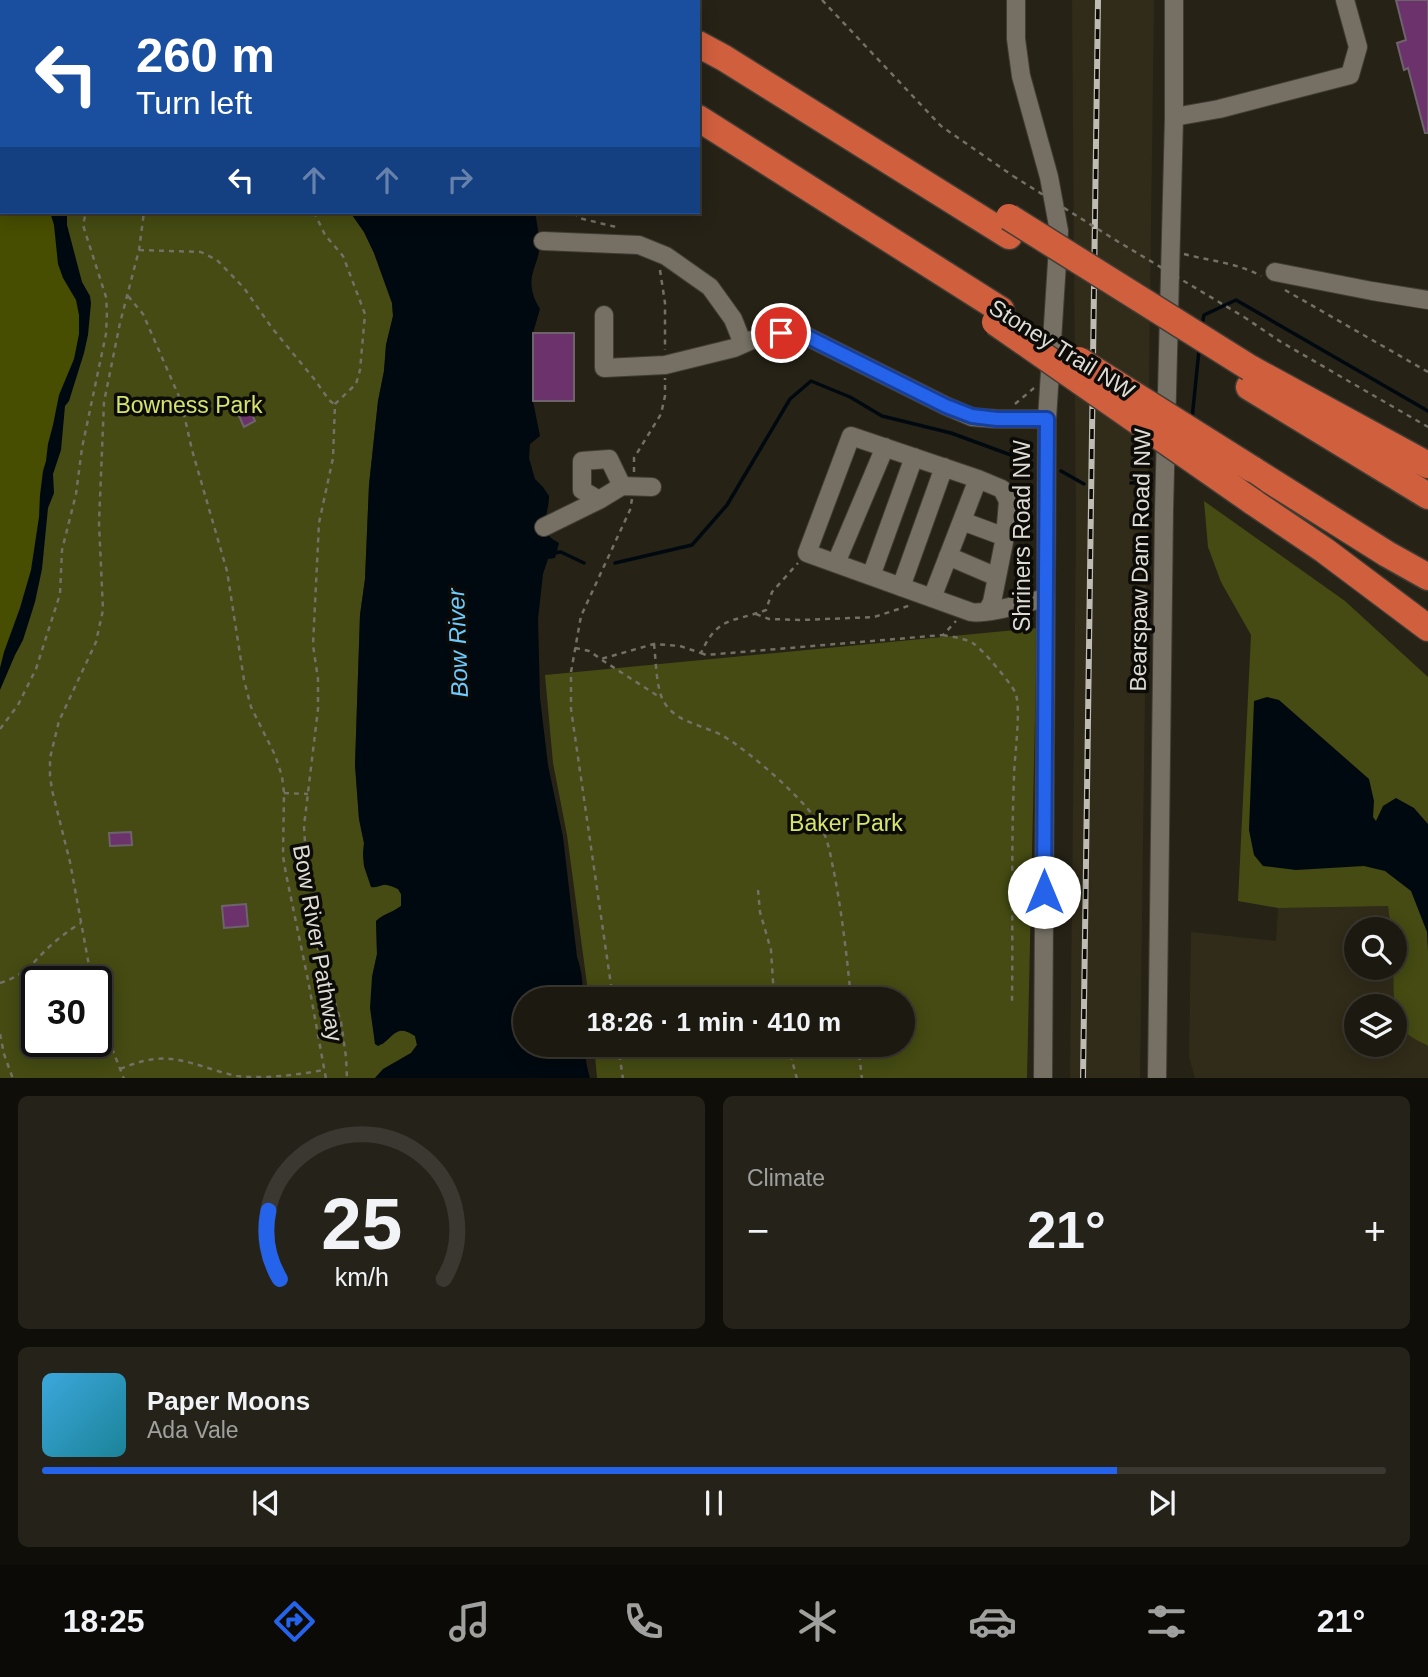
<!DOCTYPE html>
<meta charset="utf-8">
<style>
:root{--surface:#1c1a10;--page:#252319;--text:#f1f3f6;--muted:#a0a19f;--line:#3a3830;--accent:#2563eb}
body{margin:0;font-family:Helvetica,sans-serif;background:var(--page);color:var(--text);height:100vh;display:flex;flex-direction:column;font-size:26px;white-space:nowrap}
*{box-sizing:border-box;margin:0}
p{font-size:23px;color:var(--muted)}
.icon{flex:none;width:38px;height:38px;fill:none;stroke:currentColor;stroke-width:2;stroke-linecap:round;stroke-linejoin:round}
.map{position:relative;height:1078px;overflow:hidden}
.details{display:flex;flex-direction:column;gap:18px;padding:18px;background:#0f0e09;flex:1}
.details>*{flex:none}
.hud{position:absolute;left:0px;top:0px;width:700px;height:214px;box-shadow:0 4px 18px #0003,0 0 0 2px var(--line);background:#1a4fa0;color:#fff;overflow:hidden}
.buttons{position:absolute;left:1344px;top:917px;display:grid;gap:14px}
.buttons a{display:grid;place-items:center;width:63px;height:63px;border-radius:50%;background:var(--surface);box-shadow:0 4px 18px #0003,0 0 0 2px var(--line);font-size:35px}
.speed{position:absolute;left:21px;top:966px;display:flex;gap:14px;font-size:35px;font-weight:700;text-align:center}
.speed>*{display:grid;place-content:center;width:91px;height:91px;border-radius:50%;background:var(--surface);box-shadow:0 4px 18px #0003,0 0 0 2px var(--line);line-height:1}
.speed .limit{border:4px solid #111;border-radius:10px;background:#fff;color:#111}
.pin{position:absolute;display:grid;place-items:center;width:60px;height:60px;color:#fff;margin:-30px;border:4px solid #fff;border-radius:50%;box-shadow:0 2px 7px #0007}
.me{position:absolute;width:77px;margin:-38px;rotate:0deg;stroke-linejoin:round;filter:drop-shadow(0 0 5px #0008)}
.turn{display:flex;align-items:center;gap:24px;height:147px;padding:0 21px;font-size:32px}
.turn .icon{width:91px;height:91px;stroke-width:2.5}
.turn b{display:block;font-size:49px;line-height:60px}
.lanes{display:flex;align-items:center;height:66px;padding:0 21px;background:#0003;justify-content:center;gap:35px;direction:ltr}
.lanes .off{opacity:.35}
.big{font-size:52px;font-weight:700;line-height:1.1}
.details .tile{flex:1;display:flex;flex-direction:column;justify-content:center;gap:10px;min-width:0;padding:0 24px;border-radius:10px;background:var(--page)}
.details .dial{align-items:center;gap:0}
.dial svg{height:182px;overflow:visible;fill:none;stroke:var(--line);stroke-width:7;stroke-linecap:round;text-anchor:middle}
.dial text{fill:var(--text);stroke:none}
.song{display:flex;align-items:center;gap:21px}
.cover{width:84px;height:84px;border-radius:10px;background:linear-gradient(135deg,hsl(200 70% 55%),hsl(190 70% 35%))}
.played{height:7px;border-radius:4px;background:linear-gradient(90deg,var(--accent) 80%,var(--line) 80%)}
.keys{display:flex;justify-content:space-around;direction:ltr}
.heat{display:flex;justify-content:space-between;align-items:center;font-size:38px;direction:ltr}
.details .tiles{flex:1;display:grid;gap:18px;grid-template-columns:1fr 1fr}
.tile:last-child{grid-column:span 2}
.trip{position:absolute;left:513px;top:987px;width:402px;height:70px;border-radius:35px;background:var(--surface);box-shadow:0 4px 18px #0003,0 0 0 2px var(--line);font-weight:700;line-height:70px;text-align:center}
.tab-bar{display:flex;height:112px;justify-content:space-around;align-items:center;background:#0b0a06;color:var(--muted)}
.tab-bar .icon{width:49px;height:49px}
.tab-bar .current{color:var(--accent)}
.tab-bar b{font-size:32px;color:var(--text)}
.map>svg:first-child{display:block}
.built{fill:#312b19;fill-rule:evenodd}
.green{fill:#454b12;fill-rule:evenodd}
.forest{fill:#474e01}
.water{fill:#010910}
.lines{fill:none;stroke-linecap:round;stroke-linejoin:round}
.stream{stroke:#010910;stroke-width:3.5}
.building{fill:#6b326b;stroke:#6e636d;stroke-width:2}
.minor-casing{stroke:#413d35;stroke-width:20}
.highway-casing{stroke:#413d35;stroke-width:29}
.path{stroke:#737066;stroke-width:2.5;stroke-dasharray:5 5;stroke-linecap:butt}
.minor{stroke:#757063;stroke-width:18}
.highway{stroke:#d05f3e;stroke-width:26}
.rail-casing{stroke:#bebcb3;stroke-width:6}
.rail{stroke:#0d0b07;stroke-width:3.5;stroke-dasharray:10;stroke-linecap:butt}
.highway-bridge-casing{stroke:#413d35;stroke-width:29;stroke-linecap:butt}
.path-bridge{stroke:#737066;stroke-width:2.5;stroke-dasharray:5 5;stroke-linecap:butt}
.highway-bridge{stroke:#d05f3e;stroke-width:26}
.route-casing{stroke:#184099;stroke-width:18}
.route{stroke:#2563eb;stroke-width:12}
.labels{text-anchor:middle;stroke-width:7;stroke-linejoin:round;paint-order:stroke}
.street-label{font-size:23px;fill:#dedcd4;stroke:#0d0b07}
.park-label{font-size:23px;fill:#d5e46e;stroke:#0d0b07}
.water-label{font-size:24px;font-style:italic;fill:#6dcbfe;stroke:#0d0b07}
</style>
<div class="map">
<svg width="1428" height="1079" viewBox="0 0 1428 1079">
<rect width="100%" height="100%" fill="#262216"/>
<path class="built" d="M1072,0H1154L1140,1078L1070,1079L1076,532Z
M1388,905L1391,929H1356V968H1394L1396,1016L1414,1038L1428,1046V1078H1195L1189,1057L1191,932L1276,941L1278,908ZM1356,1006H1395V1045H1356Z"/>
<path class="green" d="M0,0H191L192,2H2V212H350L364,232L374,253L392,303L393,316L386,345L384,371L378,401L369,485L365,579L360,615L355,765L359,819L364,843L363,854L364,866L371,886C376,888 377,886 383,885C388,884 393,887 398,889L401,894V906C392,913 383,914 376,921L377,954L372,977L375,1044H383C394,1032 399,1025 415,1036L417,1045L411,1053L384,1069L375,1078L0,1079ZM37,982H96V1041H37Z
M1204,501L1345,601L1428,677V1046C1419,1041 1407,1036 1401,1027C1389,1009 1395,952 1395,929H1391L1388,906L1278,908L1238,901L1251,635L1221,582L1208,547Z
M1037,628L1027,1078H597L594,1045H903V999H589L567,835L553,763L545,675Z"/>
<path class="forest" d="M0,37L2,41V212H50L54,225L58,264L63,278L76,300L79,315V334L74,359L59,395L53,425L48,444L46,461L43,471L40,495L39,517L31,570L0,668Z"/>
<path class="water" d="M50,212H67V225L82,282L90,296L91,303L88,335L84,353L69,401L65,406L61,450L53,474L54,493L48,508L42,569L35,602L23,640L15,655L0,690V668L4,652L20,608L31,570L39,517L40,495L43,471L46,461L48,444L53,425L59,395L74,359L79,334V315L76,300L63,278L58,264L54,225Z
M350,212H535C537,224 540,238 539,251C538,259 535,264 533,272C529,285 533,298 540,309L533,333V401L540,436L530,444L529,458L535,479L543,487L549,496C549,517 535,531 559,543L555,558L548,559L543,574L538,619L540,698L548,765L563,837L577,957C582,971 583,984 583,999H525V1045H586C584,1056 587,1067 590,1078H375L383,1069L411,1053L417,1045L415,1036C395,1022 394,1039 378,1046L375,1044L370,1008L372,977L377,954L376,921C383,914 392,913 401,906V894L398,889C393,887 388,884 383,885C378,886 376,888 371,887L364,866L363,854L364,843L359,819L355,765L360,615L365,579L369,485L378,401L384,371L386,345L393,316L392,303L374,253L364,232Z
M1267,697L1279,700L1369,779L1374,801L1373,817L1376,821L1383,806L1396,798L1414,808L1428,824V951L1427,932L1411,891L1385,871L1364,866L1296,870L1263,866L1254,855L1249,830L1254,701Z"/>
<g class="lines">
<path class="stream" d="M1202,325L1204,315L1236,300L1428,411
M1192,419L1199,350
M1061,471L1084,484
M1131,483L1151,481
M553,553L561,552L584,563
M615,563L692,545L727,505L790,399L811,381L850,397L882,416L951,433L1022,459"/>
</g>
<path class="building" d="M1396,0H1428V133H1425L1408,68L1404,70L1397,43L1406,40Z
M533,333H574V401H533Z
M246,402L255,421L244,427L235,407Z
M131,832L132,845L110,846L109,833Z
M246,904L248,926L224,928L222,906Z"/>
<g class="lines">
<defs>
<path id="minor" d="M1016,0V39L1021,76L1049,177L1059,231L1047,419L1043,1079
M1174,117L1219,109L1350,75L1358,47L1345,0
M543,241L639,245L666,256L710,287L733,319L743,344
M1275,272L1372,291L1428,300
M604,315V368L665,365L734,348L752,340L781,333L806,336L946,406L972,417L997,419H1047
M622,486L599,500L582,490V461L609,459L622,486L652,487
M962,521L1005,537
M544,527L599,500
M948,556L997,577
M836,563L885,447
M871,576L914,457
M901,587L944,467
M932,598L978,479
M987,611L992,602L1005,537L1008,501L1002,489L978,479L851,436L807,553L971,612C987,615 1028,602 1046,598
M1157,1079L1164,510L1174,117V0"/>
<path id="highway" d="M488,0L492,2
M614,0L617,2
M698,44L724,58L1009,236
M698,118L1001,310
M1250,368L1428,465
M1249,387L1428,496
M1252,469L1387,554L1428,577
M1253,502L1324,550L1428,628"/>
</defs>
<use href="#minor" class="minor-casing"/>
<use href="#highway" class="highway-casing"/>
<path class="path" d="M36,0L37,2
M40,0L41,2
M55,0L57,2
M167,0L169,2
M822,0L941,126L1013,176
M566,2L567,0
M314,212L325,235L343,256L365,314L360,370L356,384L335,404L333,458L319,523L313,645L318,679V709L304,826L306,860L313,927L317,946L341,1022L346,1057L347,1079
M574,212L579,218L620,228
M139,250L201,252L217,260L244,288L272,328L315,380L329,400L334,404
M1184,254C1210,261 1238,263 1261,276
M660,270L665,303V350
M1285,290L1428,372
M128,296L143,314L181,401L192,450L227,571L244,680L251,707L275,755L282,776L284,793L283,856L286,874L308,980L326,1079
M1244,317L1281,342L1428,427
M1015,404L1034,388
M634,472V458L661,414L665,396V378
M756,614L769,619L801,620L852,618L874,617L911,605
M943,635C953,637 965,638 974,644C983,650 1010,682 1015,692C1022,707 1014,758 1014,777C1011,852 1013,926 1012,1001
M654,644C656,660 656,689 664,702C676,723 704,725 723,736C749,751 811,804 823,831C829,843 831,859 834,872C842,914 847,957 851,999
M575,648L589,651L601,659L654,644L680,646L701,653C718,616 731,623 766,610L772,592L798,563
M701,653L706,655L943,635L956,621
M602,660L661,698
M0,729L18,705L36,669L60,594L62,550L76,494L82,448L106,334L107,312L106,297L83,225L86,212
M284,793L308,794
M758,890L760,912L771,950L773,982L778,999
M92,982L70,862L52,790L50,776V758L59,721L96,642L103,610L99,523L104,402L120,323L139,250L144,212
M0,983C26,975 31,964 49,947C59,938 69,930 81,923
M613,999L571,709V672L581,616L630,510L632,499
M96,1001L101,1020L124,1079
M0,1034L4,1054L13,1079
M618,1045L623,1079
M788,1045L797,1079
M858,1045L862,1079
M120,1069C154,1055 170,1056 205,1067C215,1070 226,1074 237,1076C266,1079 295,1075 324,1070"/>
<use href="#minor" class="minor"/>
<use href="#highway" class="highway"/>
<defs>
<path id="rail" d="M1083,1079L1098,0"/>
</defs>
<use href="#rail" class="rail-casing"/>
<use href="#rail" class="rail"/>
<defs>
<path id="highway-bridge" d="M1009,217L1250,368
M995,322L1253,502
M1079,360L1252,469"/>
</defs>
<use href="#highway-bridge" class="highway-bridge-casing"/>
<path class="path-bridge" d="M1013,176L1117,241L1244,317"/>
<use href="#highway-bridge" class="highway-bridge"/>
</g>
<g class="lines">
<defs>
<path id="route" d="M781,333L806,336L946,406L972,416L997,419H1047L1044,892"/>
</defs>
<use href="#route" class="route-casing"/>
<use href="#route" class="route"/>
</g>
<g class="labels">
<g class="street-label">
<text transform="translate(1062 349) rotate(32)" y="8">Stoney Trail NW</text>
<text transform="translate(1022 536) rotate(-90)" y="8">Shriners Road NW</text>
<text transform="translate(1140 560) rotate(-89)" y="8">Bearspaw Dam Road NW</text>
<text transform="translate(318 943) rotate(80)" y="8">Bow River Pathway</text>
</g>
<g class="park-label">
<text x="189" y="413">Bowness Park</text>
<text x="846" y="831">Baker Park</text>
</g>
<g class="water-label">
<text transform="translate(458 643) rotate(-92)" y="8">Bow River</text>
</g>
</g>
</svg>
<div class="buttons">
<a><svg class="icon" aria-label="search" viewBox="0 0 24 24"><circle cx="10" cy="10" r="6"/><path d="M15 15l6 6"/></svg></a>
<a><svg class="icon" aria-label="layers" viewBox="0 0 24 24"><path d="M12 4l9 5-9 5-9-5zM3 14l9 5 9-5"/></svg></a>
</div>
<div class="speed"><div class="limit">30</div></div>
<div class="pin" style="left:781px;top:333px;background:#d93025"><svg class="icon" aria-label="arrive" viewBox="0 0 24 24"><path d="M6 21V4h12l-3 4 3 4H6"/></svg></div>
<svg class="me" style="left:1044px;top:892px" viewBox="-20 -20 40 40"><circle r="19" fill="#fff"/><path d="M0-13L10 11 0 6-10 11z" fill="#2563eb"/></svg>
<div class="trip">18:26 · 1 min · 410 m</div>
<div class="hud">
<div class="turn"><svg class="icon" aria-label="left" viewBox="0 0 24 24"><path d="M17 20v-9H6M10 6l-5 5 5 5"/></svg><div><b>260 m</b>Turn left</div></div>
<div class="lanes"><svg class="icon" aria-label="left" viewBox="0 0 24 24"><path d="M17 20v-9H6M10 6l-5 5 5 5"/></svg><svg class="icon off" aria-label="ahead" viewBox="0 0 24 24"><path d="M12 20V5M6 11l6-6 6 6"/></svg><svg class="icon off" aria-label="ahead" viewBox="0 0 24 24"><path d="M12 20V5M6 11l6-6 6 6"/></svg><svg class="icon off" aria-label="right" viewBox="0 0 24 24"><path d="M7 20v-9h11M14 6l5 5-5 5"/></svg></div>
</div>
</div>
<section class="details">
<div class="tiles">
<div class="tile dial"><svg viewBox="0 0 100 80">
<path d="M14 69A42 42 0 1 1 86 69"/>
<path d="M14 69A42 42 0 0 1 9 39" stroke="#2563eb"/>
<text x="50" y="56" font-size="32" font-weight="700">25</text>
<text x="50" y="72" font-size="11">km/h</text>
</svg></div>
<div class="tile"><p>Climate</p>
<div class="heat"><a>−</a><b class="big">21°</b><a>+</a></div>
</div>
<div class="tile">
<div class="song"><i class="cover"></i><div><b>Paper Moons</b><p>Ada Vale</p></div></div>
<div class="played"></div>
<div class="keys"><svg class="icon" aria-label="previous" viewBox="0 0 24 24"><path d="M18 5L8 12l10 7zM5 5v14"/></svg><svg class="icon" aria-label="pause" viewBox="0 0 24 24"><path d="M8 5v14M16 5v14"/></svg><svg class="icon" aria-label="next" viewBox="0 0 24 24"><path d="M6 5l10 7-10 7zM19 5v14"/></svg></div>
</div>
</div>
</section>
<nav class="tab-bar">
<b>18:25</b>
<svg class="icon current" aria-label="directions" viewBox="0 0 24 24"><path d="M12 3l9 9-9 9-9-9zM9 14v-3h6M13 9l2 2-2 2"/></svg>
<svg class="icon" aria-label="music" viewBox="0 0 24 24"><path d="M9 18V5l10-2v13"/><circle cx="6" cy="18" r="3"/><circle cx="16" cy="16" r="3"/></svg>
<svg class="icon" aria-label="phone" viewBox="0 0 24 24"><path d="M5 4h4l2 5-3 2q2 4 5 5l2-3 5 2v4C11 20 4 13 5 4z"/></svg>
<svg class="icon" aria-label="climate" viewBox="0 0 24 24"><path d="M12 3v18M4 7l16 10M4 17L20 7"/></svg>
<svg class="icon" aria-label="car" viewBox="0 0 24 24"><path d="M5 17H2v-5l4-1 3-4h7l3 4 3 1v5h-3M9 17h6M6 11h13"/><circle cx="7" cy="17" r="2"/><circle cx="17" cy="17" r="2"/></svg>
<svg class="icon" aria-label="filters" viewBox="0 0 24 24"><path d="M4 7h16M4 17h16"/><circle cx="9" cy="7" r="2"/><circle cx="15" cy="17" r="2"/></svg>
<b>21°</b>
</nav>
